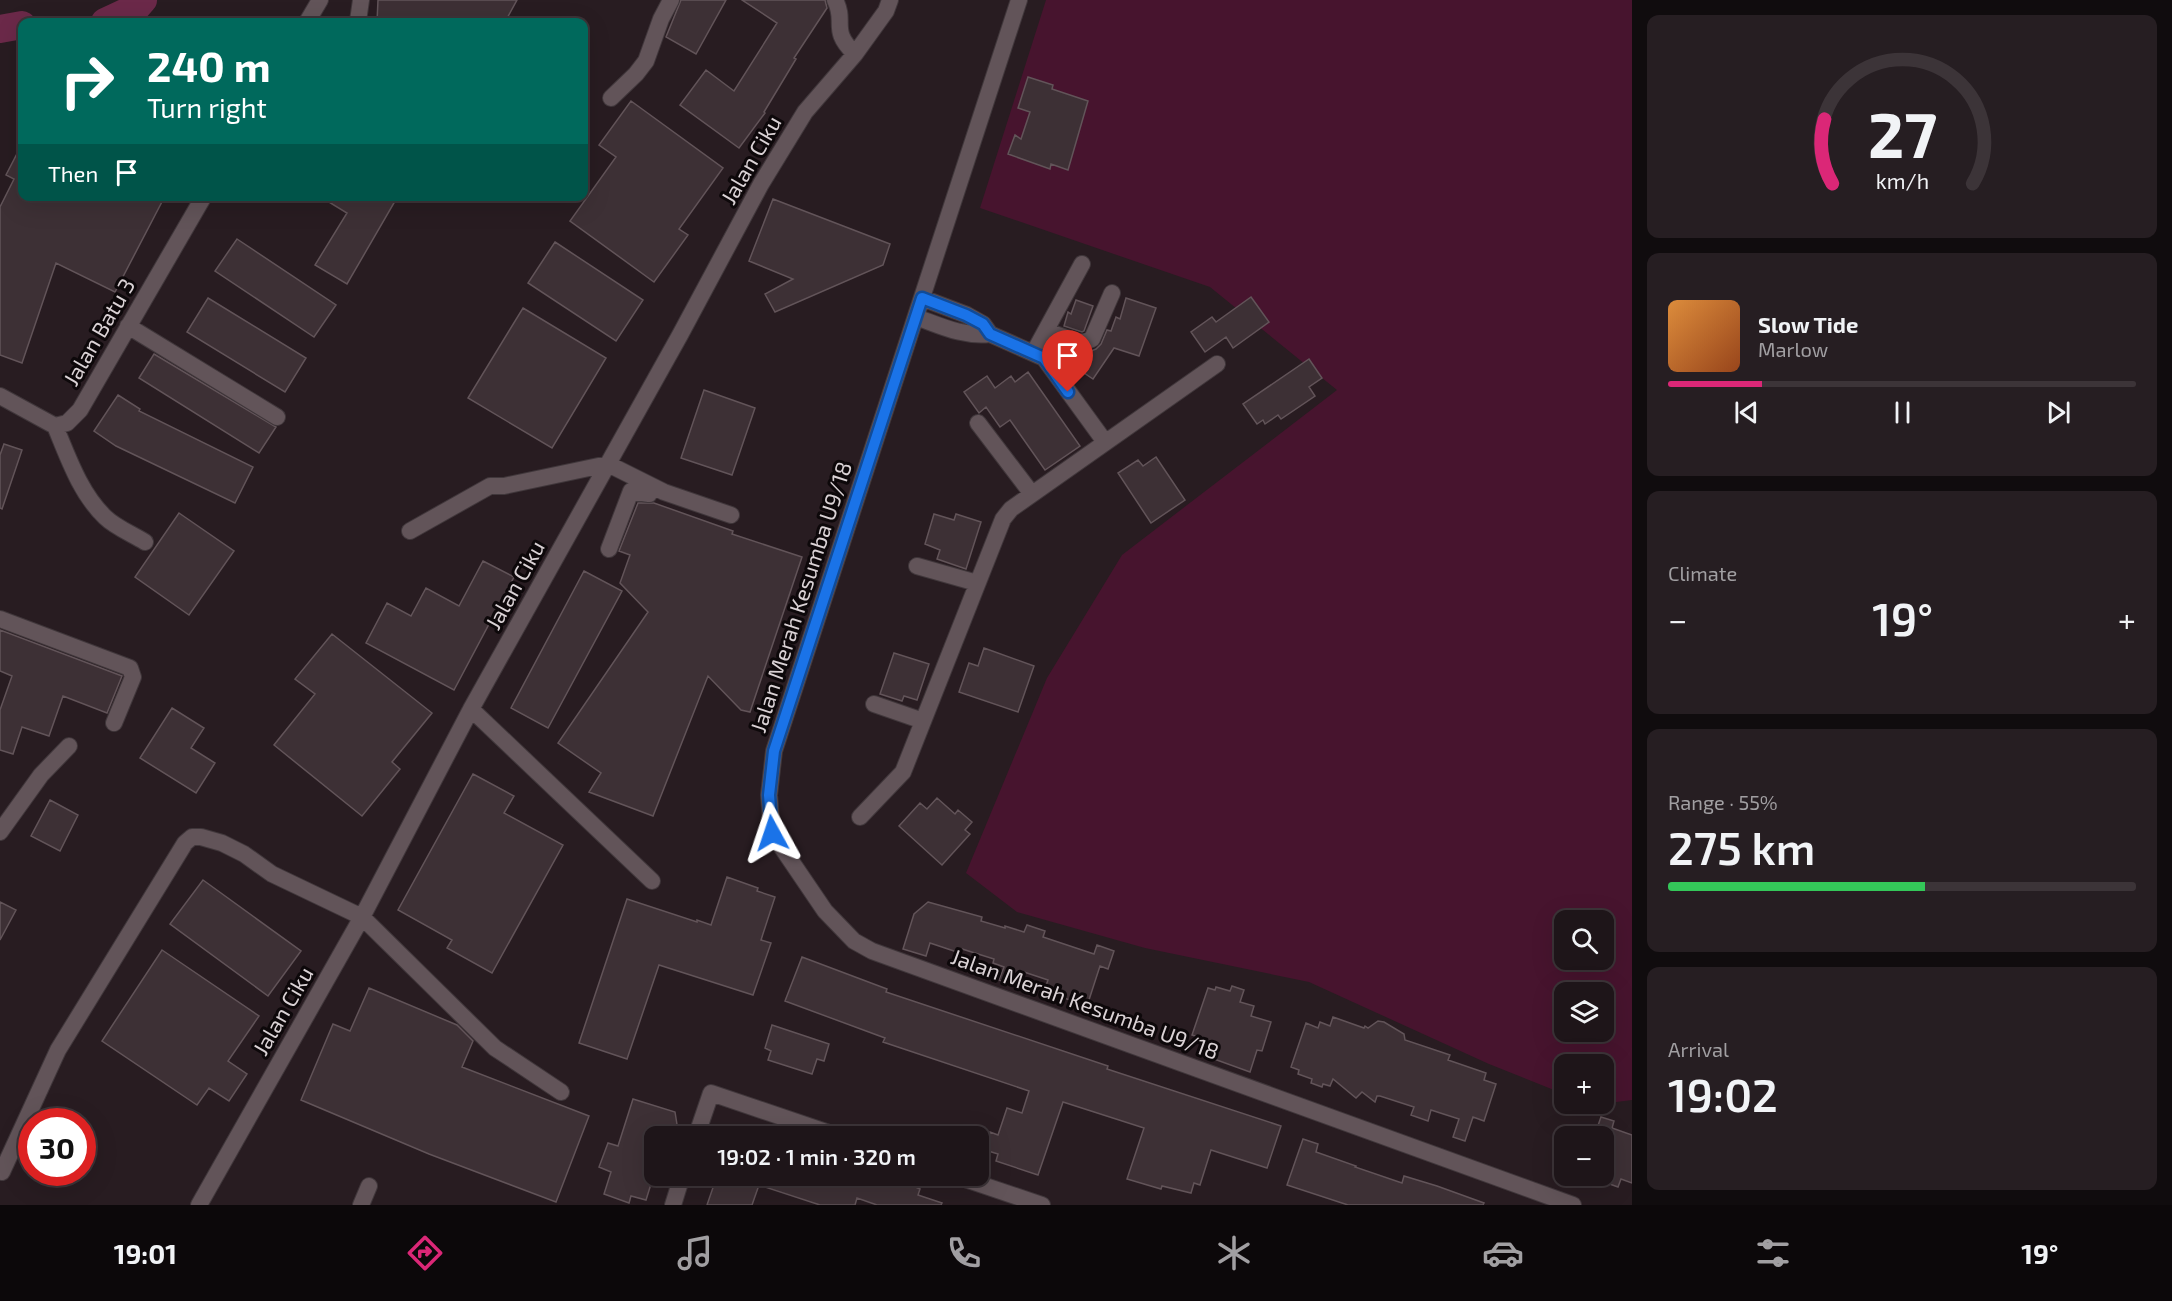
<!DOCTYPE html>
<meta charset="utf-8">
<style>
:root{--surface:#1e1519;--page:#261e22;--text:#f1f3f6;--muted:#a19fa2;--line:#3c3438;--accent:#db2777}
body{margin:0;font-family:"Exo 2",sans-serif;background:var(--page);color:var(--text);height:100vh;display:flex;flex-direction:column;font-size:22px;white-space:nowrap}
*{box-sizing:border-box;margin:0}
p{font-size:20px;color:var(--muted)}
.icon{flex:none;width:33px;height:33px;fill:none;stroke:currentColor;stroke-width:2;stroke-linecap:round;stroke-linejoin:round}
.map{position:relative;flex:1;overflow:hidden}
.details{display:flex;flex-direction:column;gap:15px;padding:15px;background:#100c0e;width:540px}
.details>*{flex:none}
.hud{position:absolute;left:18px;top:18px;width:570px;height:183px;border-radius:12px;box-shadow:0 6px 24px #0002,0 0 0 2px var(--line);background:#00695c;color:#fff;overflow:hidden}
.controls{position:absolute;left:1554px;top:910px;display:grid;gap:12px}
.controls a{display:grid;place-items:center;width:60px;height:60px;border-radius:12px;background:var(--surface);box-shadow:0 6px 24px #0002,0 0 0 2px var(--line);font-size:30px}
.speed{position:absolute;left:18px;top:1108px;display:flex;gap:12px;font-size:30px;font-weight:700;text-align:center}
.speed>*{display:grid;place-content:center;width:78px;height:78px;border-radius:50%;background:var(--surface);box-shadow:0 6px 24px #0002,0 0 0 2px var(--line);line-height:1}
.speed .limit{border:9px solid #d22;background:#fff;color:#111}
.pin{position:absolute;display:grid;place-items:center;width:51px;height:51px;color:#fff;margin:-62px -26px;border-radius:50% 50% 50% 0;rotate:-45deg;box-shadow:0 0 6px #0007}
.pin .icon{rotate:45deg}
.me{position:absolute;width:66px;margin:-33px;rotate:355deg;stroke-linejoin:round;filter:drop-shadow(0 0 4px #0008)}
.turn{display:flex;align-items:center;gap:21px;height:126px;padding:0 30px;font-size:27px}
.turn .icon{width:78px;height:78px;stroke-width:2.5}
.turn b{display:block;font-size:42px;line-height:51px}
.then{display:flex;align-items:center;height:57px;padding:0 30px;background:#0003;gap:12px;font-size:22px}
.big{font-size:45px;font-weight:600;line-height:1.1}
.details .widget{flex:1;display:flex;flex-direction:column;justify-content:center;gap:9px;min-width:0;padding:0 21px;border-radius:12px;background:var(--page)}
.details .dial{align-items:center;gap:0}
.dial svg{height:156px;overflow:visible;fill:none;stroke:var(--line);stroke-width:7;stroke-linecap:round;text-anchor:middle}
.dial text{fill:var(--text);stroke:none}
.song{display:flex;align-items:center;gap:18px}
.cover{width:72px;height:72px;border-radius:9px;background:linear-gradient(135deg,hsl(30 70% 55%),hsl(20 70% 35%))}
.played{height:6px;border-radius:3px;background:linear-gradient(90deg,var(--accent) 20%,var(--line) 20%)}
.keys{display:flex;justify-content:space-around;direction:ltr}
.heat{display:flex;justify-content:space-between;align-items:center;font-size:33px;direction:ltr}
.charge{height:9px;border-radius:4px;background:linear-gradient(90deg,#34c759 55%,var(--line) 0)}
.trip{position:absolute;left:644px;top:1126px;width:345px;height:60px;border-radius:12px;background:var(--surface);box-shadow:0 6px 24px #0002,0 0 0 2px var(--line);font-weight:600;line-height:60px;text-align:center}
.tabs{display:flex;height:96px;justify-content:space-around;align-items:center;background:#0c080a;color:var(--muted)}
.tabs .icon{width:42px;height:42px}
.tabs .current{color:var(--accent)}
.tabs b{font-size:27px;color:var(--text)}
main{display:flex;flex:1;min-height:0}
.map>svg:first-child{display:block}
.green{fill:#47142e;fill-rule:evenodd}
.lines{fill:none;stroke-linecap:round;stroke-linejoin:round}
.river{stroke:#6b2949;stroke-width:28}
.building{fill:#3d3035;stroke:#625459;stroke-width:1.5}
.minor-casing{stroke:#40373b;stroke-width:18}
.minor{stroke:#625459;stroke-width:16}
.route-casing{stroke:#114b97;stroke-width:15}
.route{stroke:#1a73e8;stroke-width:10}
.labels{text-anchor:middle;stroke-width:6;stroke-linejoin:round;paint-order:stroke}
.street-label{font-size:22px;fill:#dad2d5;stroke:#0d080a}
</style>
<main>
<div class="map">
<svg width="1632" height="1205" viewBox="0 0 1632 1205">
<rect width="100%" height="100%" fill="#281c21"/>
<path class="green" d="M1046,0H1632V1100L1593,1105L1590,1104H1604V1065H1564V1094L1489,1064L1309,982L1145,948L1017,912L966,873L1047,678L1122,555L1337,390L1210,287L980,208ZM1564,921H1604V960H1564ZM1564,993H1604V1032H1564Z"/>
<g class="lines">
<path class="river" d="M105,22L137,7L143,0
M0,29L22,25"/>
</g>
<path class="building" d="M378,0H517L505,22H377Z
M681,0H726L696,54L666,37Z
M742,0H825L827,8L794,58L796,59L764,112L765,113L739,148L680,105L706,70L734,91L777,23Z
M1028,77L1053,85L1052,89L1088,101L1068,170L1051,164L1050,169L1008,154L1015,135L1021,139L1030,112L1018,108Z
M631,101L723,168L679,229L688,235L654,282L570,221L616,157L599,145Z
M22,144V196H165L115,292L56,263L22,363L0,355V207L14,179L6,175Z
M319,196H398L347,284L315,265L347,213Z
M773,199L890,244L883,265L775,312L765,294L793,279L749,261Z
M237,239L336,305L314,337L215,271Z
M555,242L643,300L616,341L528,283Z
M1251,297L1269,322L1233,348L1226,337L1205,352L1191,332L1212,317L1216,322Z
M208,298L306,358L285,392L187,332Z
M1126,298L1156,308L1139,356L1114,348L1093,379L1068,362L1075,352L1086,353L1096,349L1101,344L1107,330L1111,331L1116,317L1120,319Z
M1076,300L1093,306L1084,331L1082,332L1064,326L1068,312L1071,314Z
M523,308L606,358L552,448L468,398Z
M154,354L276,427L259,453L139,378Z
M1309,359L1322,378L1309,387L1315,396L1281,419L1278,415L1265,424L1263,420L1257,424L1243,404Z
M1028,372L1080,446L1045,470L1010,420L1000,427L986,407L979,413L964,392L987,376L995,388L1011,376L1015,382Z
M704,390L755,408L732,475L681,458Z
M118,395L140,409L139,411L253,467L235,503L116,446L94,431Z
M4,444L22,450L2,509L0,508V455Z
M1156,457L1185,500L1151,523L1118,473L1138,460L1143,466Z
M638,503H654L733,531L732,534L802,557L750,712L741,710L708,676L653,816L589,792L601,773L558,743L648,612L620,583L630,555L619,551Z
M179,513L234,551L189,615L135,577Z
M934,514L954,520L956,514L981,522L966,569L937,559L940,550L925,544Z
M483,561L514,577L454,690L366,643L387,603L411,616L426,588L459,606Z
M584,571L622,591L548,728L511,708Z
M0,630L122,676L107,713L63,696L49,736L22,727L13,754L0,750V710L12,676L0,671Z
M332,634L432,713L392,762L400,769L362,816L274,745L315,694L295,679Z
M984,648L1034,666L1018,712L959,692L969,663L978,666Z
M894,653L929,664L917,700L904,696L902,701L880,694Z
M172,708L204,728L191,748L215,763L196,793L140,758Z
M473,774L514,796L504,813L563,845L492,973L447,948L452,940L398,910Z
M937,798L955,814L958,810L972,822L965,830L970,834L942,865L899,826L920,803L927,809Z
M50,800L78,815L60,851L31,836Z
M727,877L758,888L757,891L775,897L761,940L771,943L753,995L659,965L627,1059L579,1043L627,899L697,922V920L711,925Z
M203,880L301,951L268,996L170,924Z
M0,902L16,910L0,940Z
M928,902L982,917L981,921L1005,928V926L1024,932L1027,925L1045,931L1043,937L1094,954L1097,945L1114,951L1108,969L1100,966L1087,1006L1044,991L1048,980L1021,971L1016,986L999,980L1004,967L993,963L994,959L962,949L960,953L930,943L926,956L903,949L914,914Z
M162,950L259,1016L228,1061L247,1074L229,1101L209,1088L197,1105L102,1041Z
M802,957L887,989L886,992L1108,1066L1107,1069L1281,1126L1267,1168L1211,1150L1200,1185L1194,1183L1191,1193L1162,1186L1161,1189L1127,1179L1144,1128L1063,1102L1038,1175L996,1161L998,1154L985,1150L990,1132L998,1135L1007,1108L1022,1113L1029,1091L883,1042L885,1038L785,1001Z
M1232,986L1244,990L1240,1002L1254,1006L1251,1016L1271,1022L1262,1051L1257,1050L1250,1072L1203,1055L1208,1040L1192,1035L1208,988L1215,990L1216,987L1230,991Z
M369,988L457,1025L473,1041L462,1067L589,1116L556,1202L429,1154L301,1100L333,1024L350,1031Z
M1333,1017L1364,1028L1365,1026L1368,1028L1378,1021L1384,1022L1404,1034L1405,1040L1450,1055L1448,1060L1486,1073L1484,1080L1496,1084L1484,1121L1473,1117L1465,1141L1453,1137L1459,1119L1431,1110L1428,1121L1411,1115L1414,1107L1380,1096H1377L1375,1102L1362,1092L1356,1098L1333,1079L1330,1086L1323,1084L1322,1087L1311,1083L1312,1079L1298,1074L1299,1070L1291,1067L1306,1023L1318,1028L1320,1022L1330,1026Z
M772,1025L829,1044L824,1061L817,1059L812,1074L768,1060L771,1051L765,1048Z
M633,1099L675,1112L679,1137H654V1185L651,1184L646,1200L631,1196L629,1203L604,1194L611,1172L599,1167L608,1143L618,1146Z
M1601,1117L1614,1121L1612,1128L1632,1135V1183L1621,1179L1618,1187L1604,1182V1137H1594Z
M1303,1139L1318,1144L1316,1152L1356,1166L1355,1167L1402,1183L1404,1176L1437,1186L1484,1203L1483,1205H1348L1287,1185Z
M717,1176H904L913,1179L911,1185L920,1189L918,1195L942,1203L941,1205H877L857,1198L855,1205H820L759,1185L752,1205H707Z"/>
<g class="lines">
<defs>
<path id="minor" d="M835,0C847,23 829,29 855,54
M1019,0L774,751L769,795L772,833L825,911L854,941L872,951L1573,1205
M358,21L361,0
M307,22L320,0
M611,98L636,74L646,61L661,19L671,0
M922,298L967,315L983,324L990,334L1044,358L1105,442
M916,317C941,326 963,337 990,334
M128,326L277,417
M1046,331L1082,343L1092,339L1112,293
M1034,352L1082,264
M0,396L55,426L67,423L80,410L204,196
M978,423L1032,494
M55,426C68,457 80,493 105,517C115,527 132,534 145,542
M410,531L490,486H504L608,464L664,492L731,515
M609,549L631,491L649,494L653,487
M917,566L977,583
M0,619L130,668L133,677L114,723
M874,704L923,721
M471,709L652,881
M860,817L903,772L1003,519L1011,509L1217,364
M0,832L41,775L69,746
M696,1137L711,1093L841,1137
M2,1172L58,1050L185,843L192,837H201L222,843L244,854L272,874L362,917L495,1048L561,1092
M956,1176L1042,1205
M199,1205L362,917L471,709L680,335L761,184L805,112L855,54L886,11L890,0
M361,1205L369,1186
M673,1205L682,1176"/>
</defs>
<use href="#minor" class="minor-casing"/>
<use href="#minor" class="minor"/>
</g>
<g class="lines">
<defs>
<path id="route" d="M772,833L769,795L774,751L922,298L966,315L983,324L990,334L1044,358L1068,392"/>
</defs>
<use href="#route" class="route-casing"/>
<use href="#route" class="route"/>
</g>
<g class="labels">
<g class="street-label">
<text transform="translate(751 160) rotate(-60)" y="8">Jalan Ciku</text>
<text transform="translate(99 332) rotate(-60)" y="8">Jalan Batu 3</text>
<text transform="translate(515 585) rotate(-61)" y="8">Jalan Ciku</text>
<text transform="translate(801 597) rotate(-72)" y="8">Jalan Merah Kesumba U9/18</text>
<text transform="translate(1085 1004) rotate(20)" y="8">Jalan Merah Kesumba U9/18</text>
<text transform="translate(283 1011) rotate(-60)" y="8">Jalan Ciku</text>
</g>
</g>
</svg>
<div class="controls">
<a><svg class="icon" aria-label="search" viewBox="0 0 24 24"><circle cx="10" cy="10" r="6"/><path d="M15 15l6 6"/></svg></a>
<a><svg class="icon" aria-label="layers" viewBox="0 0 24 24"><path d="M12 4l9 5-9 5-9-5zM3 14l9 5 9-5"/></svg></a>
<a>+</a>
<a>−</a>
</div>
<div class="speed"><div class="limit">30</div></div>
<div class="pin" style="left:1068px;top:392px;background:#d93025"><svg class="icon" aria-label="arrive" viewBox="0 0 24 24"><path d="M6 21V4h12l-3 4 3 4H6"/></svg></div>
<svg class="me" style="left:772px;top:833px" viewBox="-20 -20 40 40"><path d="M0-17L14 15 0 8-14 15z" fill="#1a73e8" stroke="#fff" stroke-width="4"/></svg>
<div class="trip">19:02 · 1 min · 320 m</div>
<div class="hud">
<div class="turn"><svg class="icon" aria-label="right" viewBox="0 0 24 24"><path d="M7 20v-9h11M14 6l5 5-5 5"/></svg><div><b>240 m</b>Turn right</div></div>
<div class="then">Then<svg class="icon" aria-label="arrive" viewBox="0 0 24 24"><path d="M6 21V4h12l-3 4 3 4H6"/></svg></div>
</div>
</div>
<section class="details">
<div class="widget dial"><svg viewBox="0 0 100 80">
<path d="M14 69A42 42 0 1 1 86 69"/>
<path d="M14 69A42 42 0 0 1 10 36" stroke="#db2777"/>
<text x="50" y="56" font-size="32" font-weight="700">27</text>
<text x="50" y="72" font-size="11">km/h</text>
</svg></div>
<div class="widget">
<div class="song"><i class="cover"></i><div><b>Slow Tide</b><p>Marlow</p></div></div>
<div class="played"></div>
<div class="keys"><svg class="icon" aria-label="previous" viewBox="0 0 24 24"><path d="M18 5L8 12l10 7zM5 5v14"/></svg><svg class="icon" aria-label="pause" viewBox="0 0 24 24"><path d="M8 5v14M16 5v14"/></svg><svg class="icon" aria-label="next" viewBox="0 0 24 24"><path d="M6 5l10 7-10 7zM19 5v14"/></svg></div>
</div>
<div class="widget"><p>Climate</p>
<div class="heat"><a>−</a><b class="big">19°</b><a>+</a></div>
</div>
<div class="widget"><p>Range · 55%</p><b class="big">275 km</b><div class="charge"></div></div>
<div class="widget"><p>Arrival</p><b class="big">19:02</b></div>
</section>
</main>
<nav class="tabs">
<b>19:01</b>
<svg class="icon current" aria-label="directions" viewBox="0 0 24 24"><path d="M12 3l9 9-9 9-9-9zM9 14v-3h6M13 9l2 2-2 2"/></svg>
<svg class="icon" aria-label="music" viewBox="0 0 24 24"><path d="M9 18V5l10-2v13"/><circle cx="6" cy="18" r="3"/><circle cx="16" cy="16" r="3"/></svg>
<svg class="icon" aria-label="phone" viewBox="0 0 24 24"><path d="M5 4h4l2 5-3 2q2 4 5 5l2-3 5 2v4C11 20 4 13 5 4z"/></svg>
<svg class="icon" aria-label="climate" viewBox="0 0 24 24"><path d="M12 3v18M4 7l16 10M4 17L20 7"/></svg>
<svg class="icon" aria-label="car" viewBox="0 0 24 24"><path d="M5 17H2v-5l4-1 3-4h7l3 4 3 1v5h-3M9 17h6M6 11h13"/><circle cx="7" cy="17" r="2"/><circle cx="17" cy="17" r="2"/></svg>
<svg class="icon" aria-label="filters" viewBox="0 0 24 24"><path d="M4 7h16M4 17h16"/><circle cx="9" cy="7" r="2"/><circle cx="15" cy="17" r="2"/></svg>
<b>19°</b>
</nav>
